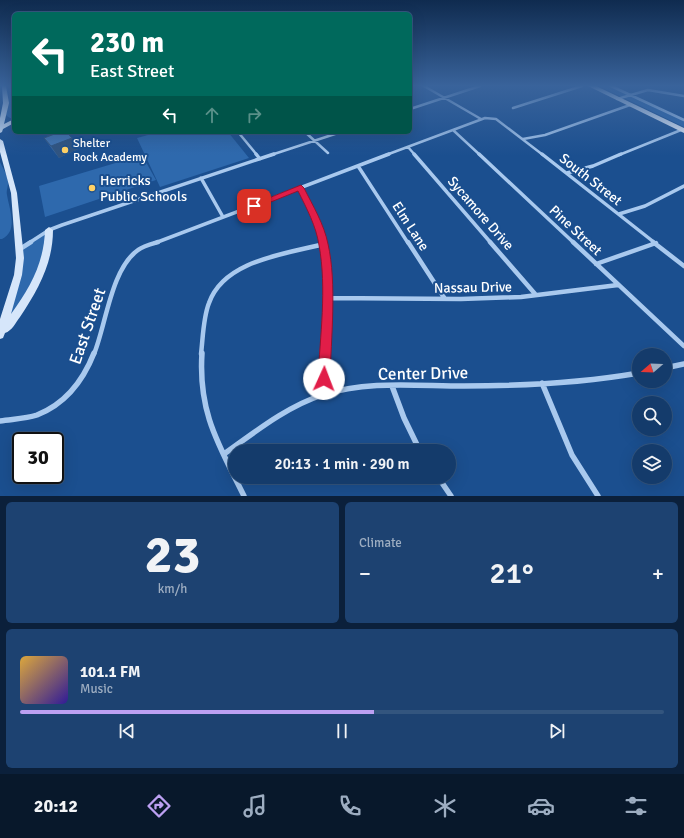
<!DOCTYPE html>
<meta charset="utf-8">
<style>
:root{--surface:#143b6b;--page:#1d4271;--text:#f1f3f6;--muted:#9dadc1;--line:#33557e;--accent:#bca0f2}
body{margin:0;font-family:Signika,sans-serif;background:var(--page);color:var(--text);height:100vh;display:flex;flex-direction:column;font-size:15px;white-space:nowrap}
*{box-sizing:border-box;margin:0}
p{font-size:13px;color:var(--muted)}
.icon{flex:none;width:22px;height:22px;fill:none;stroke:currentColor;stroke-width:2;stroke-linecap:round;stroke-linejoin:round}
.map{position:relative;height:496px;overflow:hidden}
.sheet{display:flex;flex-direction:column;gap:6px;padding:6px;background:#0b203b;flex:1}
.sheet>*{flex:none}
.guide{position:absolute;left:12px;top:12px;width:400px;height:122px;border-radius:6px;box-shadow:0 4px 16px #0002,0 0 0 1px var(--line);background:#00695c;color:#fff;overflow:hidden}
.needle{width:26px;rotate:251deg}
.controls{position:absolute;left:632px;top:348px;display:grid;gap:8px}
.controls a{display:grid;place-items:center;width:40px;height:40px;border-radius:50%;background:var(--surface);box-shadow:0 4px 16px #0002,0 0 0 1px var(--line);font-size:20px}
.speed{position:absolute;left:12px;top:432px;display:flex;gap:8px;font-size:20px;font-weight:700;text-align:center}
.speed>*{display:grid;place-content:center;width:52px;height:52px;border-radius:50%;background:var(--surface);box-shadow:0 4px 16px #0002,0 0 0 1px var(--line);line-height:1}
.speed .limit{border:2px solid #111;border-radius:6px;background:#fff;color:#111}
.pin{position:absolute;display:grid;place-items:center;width:34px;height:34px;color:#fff;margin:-17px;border-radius:8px;box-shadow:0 2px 6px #0006}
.me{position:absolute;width:44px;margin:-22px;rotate:2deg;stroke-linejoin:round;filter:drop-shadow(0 0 3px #0008)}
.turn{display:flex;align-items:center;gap:14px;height:84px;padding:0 12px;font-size:18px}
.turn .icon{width:52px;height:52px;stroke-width:2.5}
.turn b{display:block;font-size:28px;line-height:34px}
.lanes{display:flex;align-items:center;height:38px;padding:0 12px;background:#0003;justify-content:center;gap:20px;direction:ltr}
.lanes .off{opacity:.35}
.big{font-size:30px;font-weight:600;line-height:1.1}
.sheet .widget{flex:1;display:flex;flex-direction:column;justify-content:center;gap:6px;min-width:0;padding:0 14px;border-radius:6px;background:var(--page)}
.sheet .dial{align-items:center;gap:0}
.dial b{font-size:52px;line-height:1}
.song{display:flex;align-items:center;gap:12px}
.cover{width:48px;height:48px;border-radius:6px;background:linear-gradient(135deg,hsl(40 70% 55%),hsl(250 70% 35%))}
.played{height:4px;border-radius:2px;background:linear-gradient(90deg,var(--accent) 55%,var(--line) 55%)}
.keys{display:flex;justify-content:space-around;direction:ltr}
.heat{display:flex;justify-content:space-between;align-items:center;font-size:22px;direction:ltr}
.sheet .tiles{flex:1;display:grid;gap:6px;grid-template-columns:1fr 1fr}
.widget:last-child{grid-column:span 2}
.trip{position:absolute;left:228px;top:444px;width:228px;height:40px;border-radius:20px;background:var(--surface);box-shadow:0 4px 16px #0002,0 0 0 1px var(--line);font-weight:600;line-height:40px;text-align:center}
.dock{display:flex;height:64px;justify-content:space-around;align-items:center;background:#08182b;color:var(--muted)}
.dock .icon{width:28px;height:28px}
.dock .current{color:var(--accent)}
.dock b{font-size:18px;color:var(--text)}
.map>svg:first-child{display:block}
.green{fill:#2e69ad}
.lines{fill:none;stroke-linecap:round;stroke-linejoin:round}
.minor-far3{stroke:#a9c9ee;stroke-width:2.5}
.minor-far2{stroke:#a9c9ee;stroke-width:3.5}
.minor-far1{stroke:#a9c9ee;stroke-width:4.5}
.minor{stroke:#a9c9ee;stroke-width:5.5}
.secondary{fill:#d6e6fa;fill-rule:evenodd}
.primary{fill:#f0f6ff;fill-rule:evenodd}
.wall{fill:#3a679d}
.shaded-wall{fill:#305480}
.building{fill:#4478b7;stroke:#305480}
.route{fill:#e11d48;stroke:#92132f}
.poi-dot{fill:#ffd166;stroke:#1b4f8f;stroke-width:1.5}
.labels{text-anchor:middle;stroke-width:4;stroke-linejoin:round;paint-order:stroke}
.far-poi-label{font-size:12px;fill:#fff;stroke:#1b4f8f;text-anchor:start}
.street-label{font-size:14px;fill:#fff;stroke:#1b4f8f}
.poi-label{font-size:14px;fill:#fff;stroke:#1b4f8f;text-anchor:start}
.near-street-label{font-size:17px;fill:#fff;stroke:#1b4f8f}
</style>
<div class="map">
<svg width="684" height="496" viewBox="0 0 684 496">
<rect width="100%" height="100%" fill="#1b4f8f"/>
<path class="green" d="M0,86H14V118H10L4,114V87Z
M599,86H611L684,120V127Z
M159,132H228L249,158L160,187L137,138Z
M142,155L156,180L45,217L39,186Z
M0,162C3,169 8,175 8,183C8,187 6,191 7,195C9,208 19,231 2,239H0Z
M49,230V248L15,315L0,327L17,275L20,249Z"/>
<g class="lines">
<path class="minor-far3" d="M424,86L481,119
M611,86L684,120
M617,99L648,90L684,96
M513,108L582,86
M410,109L480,86
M453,130L480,155
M238,132L257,155
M305,132L328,153
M523,139L545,135L630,105
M408,147L415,155
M271,155L341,132
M386,155L485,118L496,119L543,155
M619,155L681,130"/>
<path class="minor-far2" d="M256,154L260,159
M414,154L491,243
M479,154L574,243
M542,154L655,243
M358,166L408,243
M567,173L593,166L621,154
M201,178L223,217
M301,188L321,233L323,243
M619,214L645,206L684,186
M29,243L49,230L62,225L274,154
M155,243L389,154"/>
<path class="minor-far1" d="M323,242C331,278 326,318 325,354
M408,242L445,299
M490,242L536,295
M573,242L684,346
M653,242L684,266
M20,249L31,242
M596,264L656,243
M327,298L461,299L521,297L618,285
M94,354C106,325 111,269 138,250C143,246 151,244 158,242
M201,354C203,338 203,318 209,303C224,260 286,254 324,244"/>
<path class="minor" d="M202,353C198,413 219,445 244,496
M665,368L684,364
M542,383L572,455L598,496
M392,386L404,418L420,451
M323,395L325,353
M0,421C12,419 25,419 37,415C65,404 83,381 94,353
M224,454C255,432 286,407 322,395C368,380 417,386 464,386C523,386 581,383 639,373
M438,477L451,496"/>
<path class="secondary" d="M2,86H6L9,103L4,124L14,119V123L3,129L2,132L0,133V118L3,103Z
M0,139L3,141L17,193L24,258L22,275L11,314C30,288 44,263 45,230L49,227L53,230C53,263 38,290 20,317C16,322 12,331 5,333L3,338L0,339V319L14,275L16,258L11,193L0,152Z"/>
<path class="primary" d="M588,86H596L684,128V133Z"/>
</g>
<path class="wall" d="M46,132H74L68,134L72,138L78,149L59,158L52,149L44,138L54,135L48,136Z"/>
<path class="shaded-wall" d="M46,132H63L48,136Z
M64,132H74L65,134Z
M72,138L78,149L59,158L51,146Z"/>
<path class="building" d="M60,132H66L72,138L51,146L44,138Z"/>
<linearGradient id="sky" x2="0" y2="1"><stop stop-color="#0f2b4f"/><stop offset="0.55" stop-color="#39639b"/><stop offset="1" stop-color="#39639b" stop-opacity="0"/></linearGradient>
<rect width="684" height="156" fill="url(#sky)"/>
<path class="route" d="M301,185L304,188C313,206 324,224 328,244C337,283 331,339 330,379L328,384L324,385L319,384L318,379C320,336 327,289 319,245C316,226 307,209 298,191L256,208H251L249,206Z"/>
<g class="poi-dot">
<circle cx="65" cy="150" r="4"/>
<circle cx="92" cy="188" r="4"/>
</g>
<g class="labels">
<g class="far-poi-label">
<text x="73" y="147">Shelter<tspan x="73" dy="14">Rock Academy</tspan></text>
</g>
<g class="street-label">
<text transform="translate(591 179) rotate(38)" y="5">South Street</text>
<text transform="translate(481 213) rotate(49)" y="5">Sycamore Drive</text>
<text transform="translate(411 226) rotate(57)" y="5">Elm Lane</text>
<text transform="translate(576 230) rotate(43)" y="5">Pine Street</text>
<text transform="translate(473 287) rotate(-1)" y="5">Nassau Drive</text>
</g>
<g class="poi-label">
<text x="100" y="185">Herricks<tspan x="100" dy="16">Public Schools</tspan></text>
</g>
<g class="near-street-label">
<text transform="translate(87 326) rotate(-71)" y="6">East Street</text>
<text transform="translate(423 373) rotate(-1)" y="6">Center Drive</text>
</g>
</g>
</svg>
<div class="controls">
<a><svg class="needle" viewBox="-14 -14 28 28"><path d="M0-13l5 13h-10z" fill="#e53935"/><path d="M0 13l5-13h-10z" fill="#9dadc1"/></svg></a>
<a><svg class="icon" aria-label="search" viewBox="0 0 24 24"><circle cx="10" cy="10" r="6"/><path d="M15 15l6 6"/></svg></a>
<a><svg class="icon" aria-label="layers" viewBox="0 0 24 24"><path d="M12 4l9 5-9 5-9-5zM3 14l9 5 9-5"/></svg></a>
</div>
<div class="speed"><div class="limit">30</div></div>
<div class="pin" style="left:254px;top:206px;background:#d93025"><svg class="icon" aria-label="arrive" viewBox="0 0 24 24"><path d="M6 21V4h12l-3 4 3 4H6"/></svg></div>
<svg class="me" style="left:324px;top:379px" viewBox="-20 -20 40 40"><circle r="19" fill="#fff"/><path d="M0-13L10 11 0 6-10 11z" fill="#e11d48"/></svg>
<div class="trip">20:13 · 1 min · 290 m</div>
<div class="guide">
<div class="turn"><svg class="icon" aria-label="left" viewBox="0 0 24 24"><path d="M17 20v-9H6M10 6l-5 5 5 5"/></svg><div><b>230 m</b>East Street</div></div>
<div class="lanes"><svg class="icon" aria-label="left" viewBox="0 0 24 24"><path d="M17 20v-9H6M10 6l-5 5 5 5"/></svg><svg class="icon off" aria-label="ahead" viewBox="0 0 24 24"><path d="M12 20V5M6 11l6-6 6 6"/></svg><svg class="icon off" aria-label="right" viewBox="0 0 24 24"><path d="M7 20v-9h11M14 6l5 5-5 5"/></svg></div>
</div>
</div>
<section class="sheet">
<div class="tiles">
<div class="widget dial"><b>23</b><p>km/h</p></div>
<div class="widget"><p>Climate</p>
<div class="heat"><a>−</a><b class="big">21°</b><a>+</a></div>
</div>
<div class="widget">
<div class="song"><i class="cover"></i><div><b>101.1 FM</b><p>Music</p></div></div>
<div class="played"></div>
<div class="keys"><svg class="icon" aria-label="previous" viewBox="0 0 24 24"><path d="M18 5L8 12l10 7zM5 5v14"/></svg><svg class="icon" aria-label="pause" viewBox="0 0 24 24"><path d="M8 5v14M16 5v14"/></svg><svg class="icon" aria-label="next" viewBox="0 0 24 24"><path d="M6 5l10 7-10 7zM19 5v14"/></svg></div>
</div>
</div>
</section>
<nav class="dock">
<b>20:12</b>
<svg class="icon current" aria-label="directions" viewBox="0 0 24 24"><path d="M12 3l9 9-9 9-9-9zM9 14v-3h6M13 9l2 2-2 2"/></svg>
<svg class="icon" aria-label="music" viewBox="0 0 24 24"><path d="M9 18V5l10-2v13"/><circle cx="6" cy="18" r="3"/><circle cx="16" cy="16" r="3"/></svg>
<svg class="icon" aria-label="phone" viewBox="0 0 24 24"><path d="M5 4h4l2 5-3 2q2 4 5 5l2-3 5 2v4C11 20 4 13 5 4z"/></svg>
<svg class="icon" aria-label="climate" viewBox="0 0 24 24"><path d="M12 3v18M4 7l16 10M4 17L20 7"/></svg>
<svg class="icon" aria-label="car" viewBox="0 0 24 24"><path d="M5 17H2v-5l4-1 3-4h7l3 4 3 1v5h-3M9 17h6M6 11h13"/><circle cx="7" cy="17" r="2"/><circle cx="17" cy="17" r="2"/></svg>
<svg class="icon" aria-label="filters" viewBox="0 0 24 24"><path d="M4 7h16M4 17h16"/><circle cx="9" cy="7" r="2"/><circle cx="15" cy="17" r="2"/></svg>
</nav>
